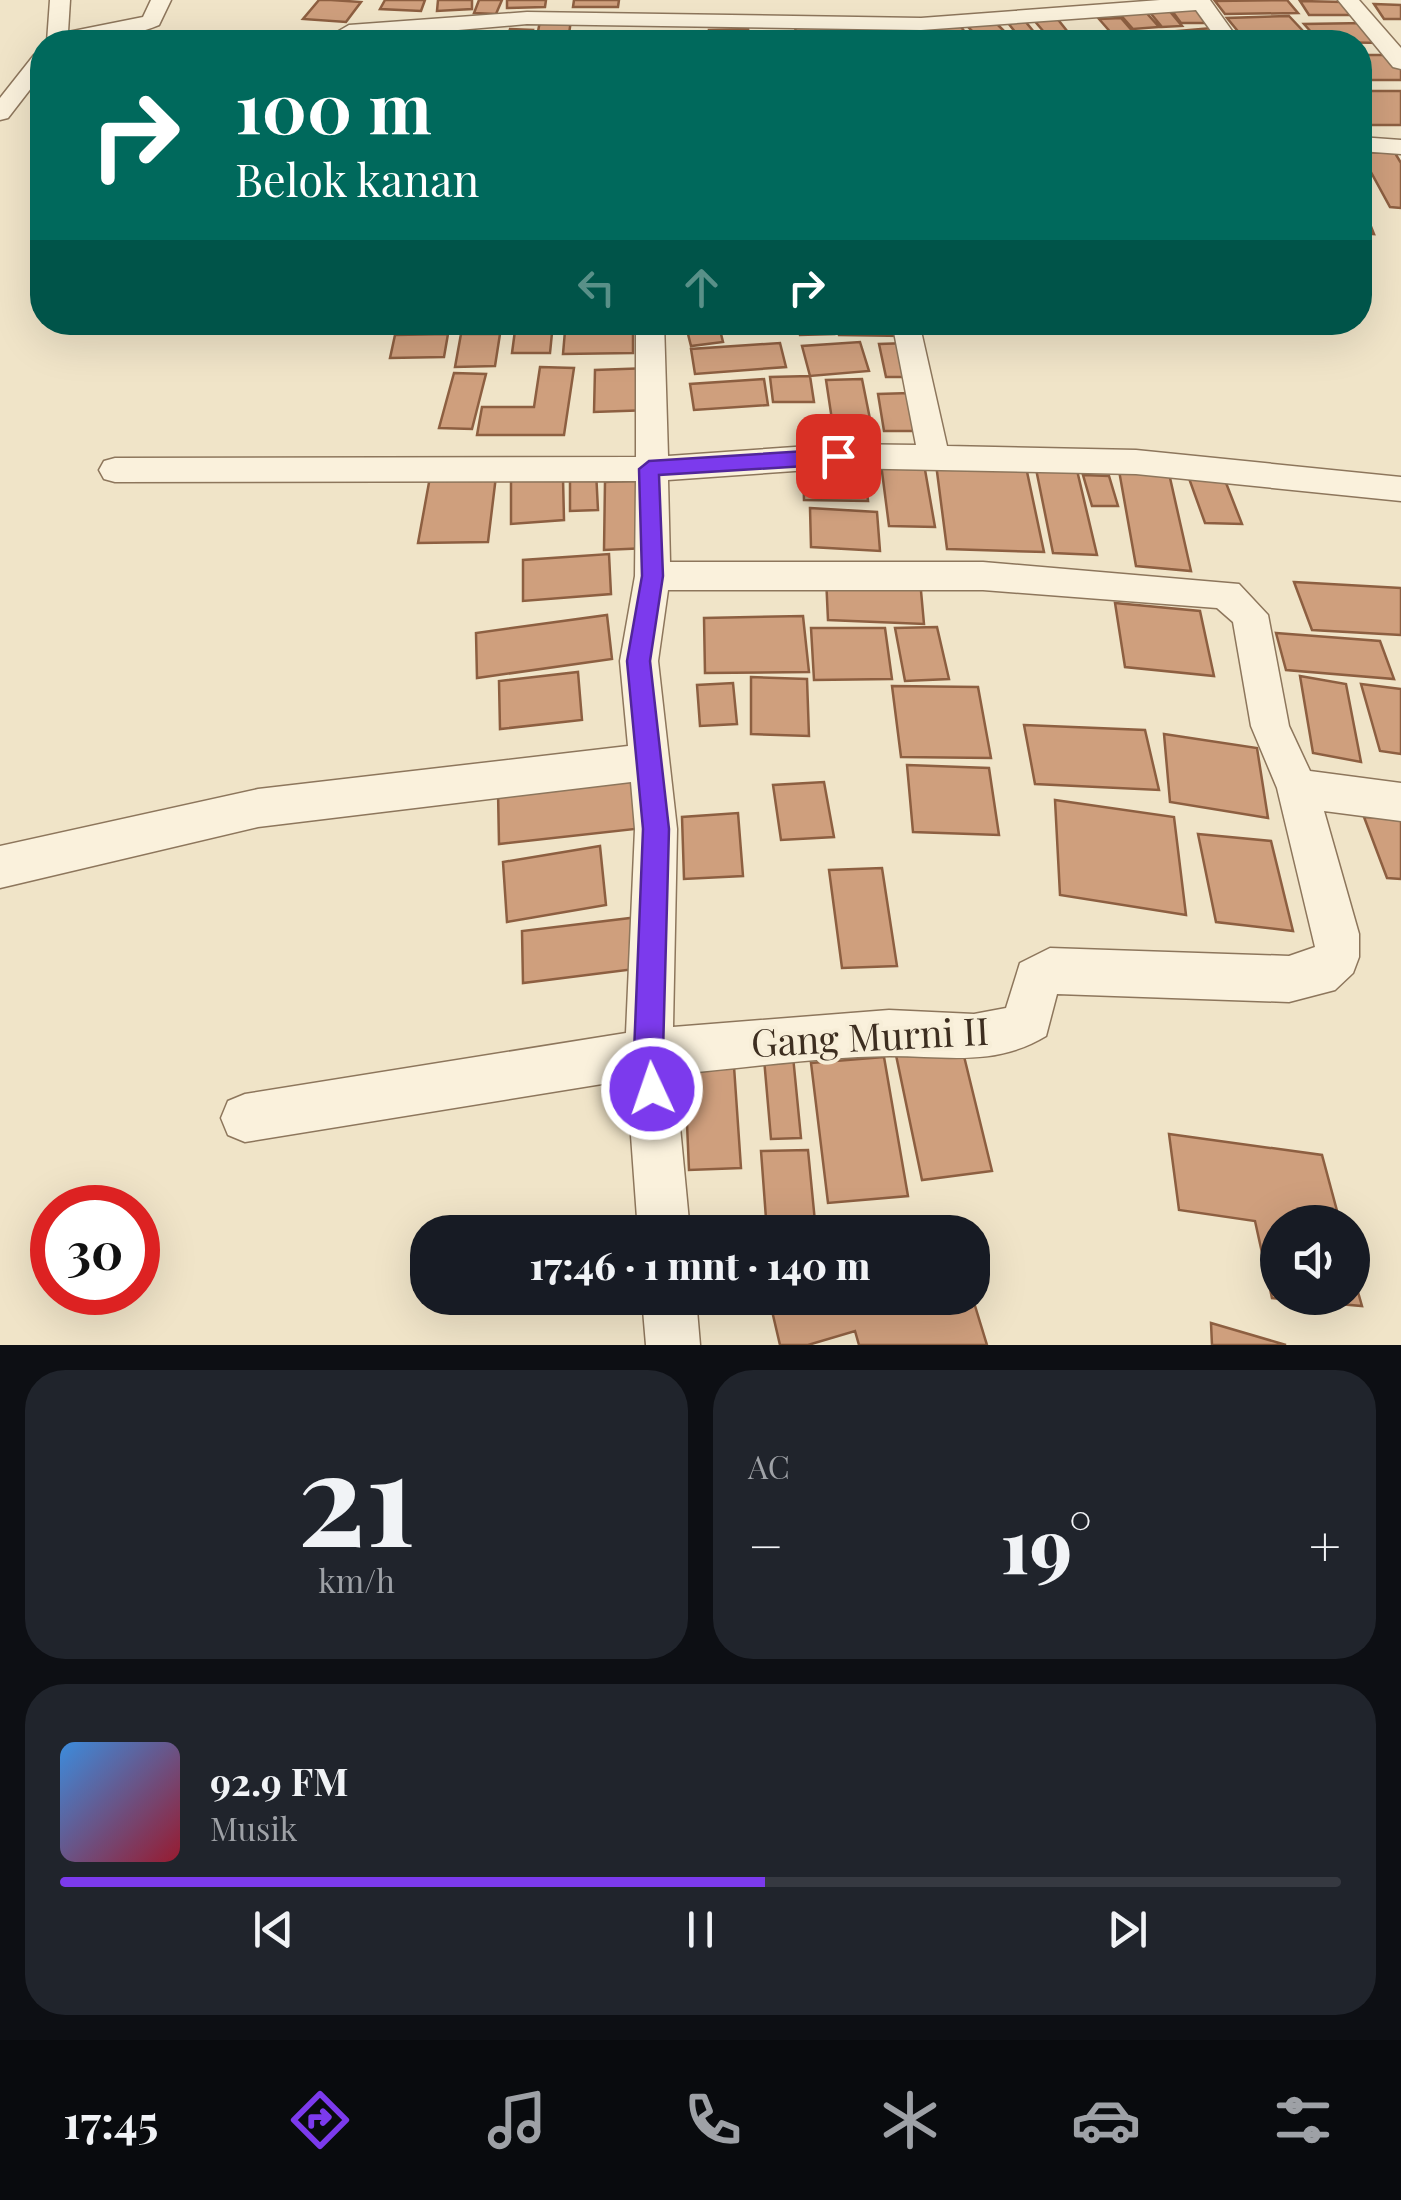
<!DOCTYPE html>
<html lang="id">
<meta charset="utf-8">
<style>
:root{--surface:#171b24;--page:#20242c;--text:#f1f3f6;--muted:#9ea1a6;--line:#363941;--accent:#7c3aed}
body{margin:0;font-family:"Playfair Display",serif;background:var(--page);color:var(--text);height:100vh;display:flex;flex-direction:column;font-size:38px;white-space:nowrap}
*{box-sizing:border-box;margin:0}
p{font-size:32px;color:var(--muted)}
.icon{flex:none;width:55px;height:55px;fill:none;stroke:currentColor;stroke-width:2;stroke-linecap:round;stroke-linejoin:round}
.map{position:relative;height:1345px;overflow:hidden}
.panel{display:flex;flex-direction:column;gap:25px;padding:25px;background:#0d0f14;flex:1}
.panel>*{flex:none}
.top-card{position:absolute;left:30px;top:30px;width:1342px;height:305px;border-radius:40px;box-shadow:0 10px 40px #0002;background:#00695c;color:#fff;overflow:hidden}
.fabs{position:absolute;left:1260px;top:1205px;display:grid;gap:20px}
.fabs a{display:grid;place-items:center;width:110px;height:110px;border-radius:50%;background:var(--surface);box-shadow:0 10px 40px #0002;font-size:50px}
.speed{position:absolute;left:30px;top:1185px;display:flex;gap:20px;font-size:50px;font-weight:700;text-align:center}
.speed>*{display:grid;place-content:center;width:130px;height:130px;border-radius:50%;background:var(--surface);box-shadow:0 10px 40px #0002;line-height:1}
.speed .limit{border:15px solid #d22;background:#fff;color:#111}
.pin{position:absolute;display:grid;place-items:center;width:85px;height:85px;color:#fff;margin:-42px;border-radius:20px;box-shadow:0 5px 15px #0006}
.me{position:absolute;width:110px;margin:-55px;rotate:357deg;stroke-linejoin:round;filter:drop-shadow(0 0 8px #0008)}
.turn{display:flex;align-items:center;gap:35px;height:210px;padding:0 40px;font-size:45px}
.turn .icon{width:130px;height:130px;stroke-width:2.5}
.turn b{display:block;font-size:70px;line-height:85px}
.lanes{display:flex;align-items:center;height:95px;padding:0 40px;background:#0003;justify-content:center;gap:50px;direction:ltr}
.lanes .off{opacity:.35}
.big{font-size:75px;font-weight:800;line-height:1.1}
.panel .widget{flex:1;display:flex;flex-direction:column;justify-content:center;gap:15px;min-width:0;padding:0 35px;border-radius:40px;background:var(--page)}
.panel .dial{align-items:center;gap:0}
.dial b{font-size:130px;line-height:1}
.song{display:flex;align-items:center;gap:30px}
.cover{width:120px;height:120px;border-radius:15px;background:linear-gradient(135deg,hsl(210 70% 55%),hsl(350 70% 35%))}
.played{height:10px;border-radius:5px;background:linear-gradient(90deg,var(--accent) 55%,var(--line) 55%)}
.keys{display:flex;justify-content:space-around;direction:ltr}
.heat{display:flex;justify-content:space-between;align-items:center;font-size:55px;direction:ltr}
.panel .tiles{flex:1;display:grid;gap:25px;grid-template-columns:1fr 1fr}
.widget:last-child{grid-column:span 2}
.trip{position:absolute;left:410px;top:1215px;width:580px;height:100px;border-radius:40px;background:var(--surface);box-shadow:0 10px 40px #0002;font-weight:800;line-height:100px;text-align:center}
.tab-bar{display:flex;height:160px;justify-content:space-around;align-items:center;background:#090b0e;color:var(--muted)}
.tab-bar .icon{width:70px;height:70px}
.tab-bar .selected{color:var(--accent)}
.tab-bar b{font-size:45px;color:var(--text)}
.map>svg:first-child{display:block}
.building{fill:#cf9f7d;stroke:#8d5f41;stroke-width:2.5}
.lines{fill:none;stroke-linecap:round;stroke-linejoin:round}
.minor-casing{stroke:#8d765c;stroke-width:3}
.minor{fill:#faf1dc;fill-rule:evenodd}
.route{fill:#7c3aed;stroke:#51269a;stroke-width:2.5}
.labels{text-anchor:middle;stroke-width:8;stroke-linejoin:round;paint-order:stroke}
.near-street-label{font-size:38px;fill:#3d2e20;stroke:#f7eed8}
</style>
<div class="map">
<svg width="1401" height="1345" viewBox="0 0 1401 1345">
<rect width="100%" height="100%" fill="#f0e4c8"/>
<path class="building" d="M319,0H331L361,2L346,22L303,19Z
M385,0H425L421,11L380,9Z
M438,0H472V9L437,11Z
M479,0H502L496,14L474,13Z
M507,0H546L545,7L507,8Z
M574,0H619L618,7H573Z
M1287,0L1298,13L1225,14L1215,1Z
M1300,1L1344,2L1355,15H1309Z
M1374,4L1401,5V19H1384Z
M1198,7L1210,23H1181L1170,8Z
M1167,8L1182,26L1162,27L1148,10Z
M1143,9L1159,27L1133,29L1118,12Z
M1289,16L1305,33L1241,35L1227,18Z
M1056,17L1071,36L1049,38L1033,19Z
M1121,18L1134,33L1113,35L1099,19Z
M571,20L568,41L536,42L540,21Z
M1025,21L1038,37L1020,38L1008,23Z
M995,22L1012,39L983,42L967,26Z
M1366,23L1383,43L1320,42L1304,24Z
M959,24L972,42H940L930,27Z
M839,27L843,42H799L795,28Z
M1212,28L1226,42H1175L1166,32Z
M510,29L533,30L530,42H506Z
M748,29L750,42H710L709,30Z
M880,30L885,42H855L851,31Z
M468,32H496L493,42H465Z
M1166,35L1171,42H1111L1108,37Z
M1311,36L1317,42H1257L1253,38Z
M1360,55H1394L1401,64V80H1360Z
M1360,91H1401V125H1360Z
M1360,152L1395,153L1401,163V208L1390,207Z
M1360,199L1374,234L1360,233Z
M685,322H718L723,342L691,346Z
M798,322H831L834,334L800,335Z
M837,322H902L904,336L839,335Z
M516,323H553L550,353H512Z
M633,329V353L563,354L565,331Z
M448,334L444,357L390,358L395,335Z
M461,334H500L495,366L455,367Z
M860,342L869,371L810,376L802,346Z
M780,343L786,367L695,374L691,349Z
M908,343L916,377H886L879,344Z
M540,367L574,368L564,435H477L482,407H534Z
M650,368L651,410L594,412L595,370Z
M454,373L486,374L472,429L439,428Z
M810,376L814,402H773L770,377Z
M764,379L768,405L694,410L690,384Z
M862,379L870,419L832,420L826,380Z
M910,393L917,431H884L878,394Z
M803,464L864,465L868,501L804,500Z
M881,464H924L935,527L889,526Z
M936,464L1026,467L1044,552L947,549Z
M1035,464L1076,466L1097,555L1053,553Z
M1118,465L1168,469L1191,571L1136,566Z
M1186,470H1221L1242,524L1205,523Z
M596,471L598,510L570,511V472Z
M1083,475L1109,476L1118,506H1092Z
M496,476L488,542L418,543L430,477Z
M563,478L564,520L511,524V481Z
M645,480L648,548L604,550L605,482Z
M810,508L877,512L880,551L811,547Z
M609,554L611,594L523,601V560Z
M826,577L920,580L924,624L828,620Z
M1294,582L1401,588V635L1312,630Z
M1115,603L1200,611L1214,676L1125,667Z
M607,615L612,659L477,678L476,633Z
M803,616L809,672L705,673L704,618Z
M937,627L949,679L905,681L895,628Z
M811,628H885L892,679L814,680Z
M1276,633L1380,641L1394,679L1286,670Z
M578,672L582,720L500,729L499,681Z
M1300,676L1346,684L1361,762L1313,753Z
M751,677L807,679L809,736L751,734Z
M733,683L737,724L700,726L697,685Z
M1361,684L1401,689V754L1380,751Z
M892,686L978,687L991,758L901,757Z
M1024,725L1145,730L1159,790L1035,784Z
M1164,734L1257,748L1268,818L1170,802Z
M907,765L989,768L999,835L913,832Z
M648,775L653,827L499,844L498,791Z
M824,782L834,837L781,840L773,785Z
M1055,800L1174,817L1186,915L1060,895Z
M738,813L743,876L684,879L682,817Z
M1364,817L1401,818V879L1387,878Z
M1198,834L1271,841L1293,931L1216,922Z
M600,846L606,905L507,922L503,862Z
M882,868L897,966L842,968L829,870Z
M647,916L651,967L523,983L522,931Z
M792,1046L801,1138L771,1139L763,1047Z
M962,1048L992,1171L922,1180L896,1055Z
M733,1052L741,1168L689,1170L684,1055Z
M884,1057L908,1196L828,1203L811,1063Z
M1169,1134L1322,1155L1340,1222H1278V1298H1352V1271L1362,1306L1272,1298L1255,1221L1179,1210Z
M808,1150L816,1232H767L761,1151Z
M972,1296L987,1345H859L855,1331L808,1345H780L769,1298Z
M1211,1323L1286,1345H1212Z"/>
<g class="lines">
<defs>
<path id="minor" d="M50,0H70L68,32L143,17L151,0H171L159,25C123,40 85,42 47,42Z
M1160,0H1210L1240,42H1219L1196,10L921,30L527,24L320,42L349,25L527,12L921,18Z
M1338,0H1359L1401,48V69L1393,67Z
M42,53V74L8,118L0,120V98L34,55Z
M1360,137L1401,140V154L1360,151Z
M636,322H664L668,456L838,444L916,445L893,327L895,322H919L947,446L1136,450L1401,477V501L1136,474L838,468L668,480L670,562H983L1239,584L1268,615L1289,726L1310,771L1401,783V821L1324,811L1359,934V957L1353,973L1335,990L1289,1002L1057,994L1046,1036C995,1067 946,1056 890,1056C818,1057 746,1068 675,1074L690,1232H638L627,1080L245,1142L228,1135L221,1118L228,1101L245,1094L626,1033L635,829L631,782L258,827L0,888V846L258,789L628,746L620,661L635,576L636,481L115,482L104,479L99,470L104,461L115,458L636,457ZM668,590H983L1217,608L1233,622L1251,726L1277,788L1315,947L1289,956L1050,948L1020,963L1006,1008L974,1014L889,1010L673,1027L677,829L658,661Z
M642,1298H696L700,1345H646Z"/>
</defs>
<use href="#minor" class="minor-casing"/>
<use href="#minor" class="minor"/>
</g>
<path class="route" d="M838,449L848,456L838,464L659,475L663,576L650,661L669,829L663,1053L666,1089L662,1099L652,1103L641,1099L634,1053L643,829L627,661L642,576L639,469L649,461Z"/>
<g class="labels">
<g class="near-street-label">
<text transform="translate(870 1038) rotate(-3)" y="13">Gang Murni II</text>
</g>
</g>
</svg>
<div class="fabs">
<a><svg class="icon" aria-label="sound" viewBox="0 0 24 24"><path d="M4 9h4l5-4v14l-5-4H4zM17 9q2 3 0 6"/></svg></a>
</div>
<div class="speed"><div class="limit">30</div></div>
<div class="pin" style="left:838px;top:456px;background:#d93025"><svg class="icon" aria-label="arrive" viewBox="0 0 24 24"><path d="M6 21V4h12l-3 4 3 4H6"/></svg></div>
<svg class="me" style="left:652px;top:1089px" viewBox="-20 -20 40 40"><circle r="17" fill="#7c3aed" stroke="#fff" stroke-width="3"/><path d="M0-11L8 9 0 5-8 9z" fill="#fff"/></svg>
<div class="trip">17:46 · 1 mnt · 140 m</div>
<div class="top-card">
<div class="turn"><svg class="icon" aria-label="right" viewBox="0 0 24 24"><path d="M7 20v-9h11M14 6l5 5-5 5"/></svg><div><b>100 m</b>Belok kanan</div></div>
<div class="lanes"><svg class="icon off" aria-label="left" viewBox="0 0 24 24"><path d="M17 20v-9H6M10 6l-5 5 5 5"/></svg><svg class="icon off" aria-label="ahead" viewBox="0 0 24 24"><path d="M12 20V5M6 11l6-6 6 6"/></svg><svg class="icon" aria-label="right" viewBox="0 0 24 24"><path d="M7 20v-9h11M14 6l5 5-5 5"/></svg></div>
</div>
</div>
<section class="panel">
<div class="tiles">
<div class="widget dial"><b>21</b><p>km/h</p></div>
<div class="widget"><p>AC</p>
<div class="heat"><a>−</a><b class="big">19°</b><a>+</a></div>
</div>
<div class="widget">
<div class="song"><i class="cover"></i><div><b>92.9 FM</b><p>Musik</p></div></div>
<div class="played"></div>
<div class="keys"><svg class="icon" aria-label="previous" viewBox="0 0 24 24"><path d="M18 5L8 12l10 7zM5 5v14"/></svg><svg class="icon" aria-label="pause" viewBox="0 0 24 24"><path d="M8 5v14M16 5v14"/></svg><svg class="icon" aria-label="next" viewBox="0 0 24 24"><path d="M6 5l10 7-10 7zM19 5v14"/></svg></div>
</div>
</div>
</section>
<nav class="tab-bar">
<b>17:45</b>
<svg class="icon selected" aria-label="directions" viewBox="0 0 24 24"><path d="M12 3l9 9-9 9-9-9zM9 14v-3h6M13 9l2 2-2 2"/></svg>
<svg class="icon" aria-label="music" viewBox="0 0 24 24"><path d="M9 18V5l10-2v13"/><circle cx="6" cy="18" r="3"/><circle cx="16" cy="16" r="3"/></svg>
<svg class="icon" aria-label="phone" viewBox="0 0 24 24"><path d="M5 4h4l2 5-3 2q2 4 5 5l2-3 5 2v4C11 20 4 13 5 4z"/></svg>
<svg class="icon" aria-label="climate" viewBox="0 0 24 24"><path d="M12 3v18M4 7l16 10M4 17L20 7"/></svg>
<svg class="icon" aria-label="car" viewBox="0 0 24 24"><path d="M5 17H2v-5l4-1 3-4h7l3 4 3 1v5h-3M9 17h6M6 11h13"/><circle cx="7" cy="17" r="2"/><circle cx="17" cy="17" r="2"/></svg>
<svg class="icon" aria-label="filters" viewBox="0 0 24 24"><path d="M4 7h16M4 17h16"/><circle cx="9" cy="7" r="2"/><circle cx="15" cy="17" r="2"/></svg>
</nav>
